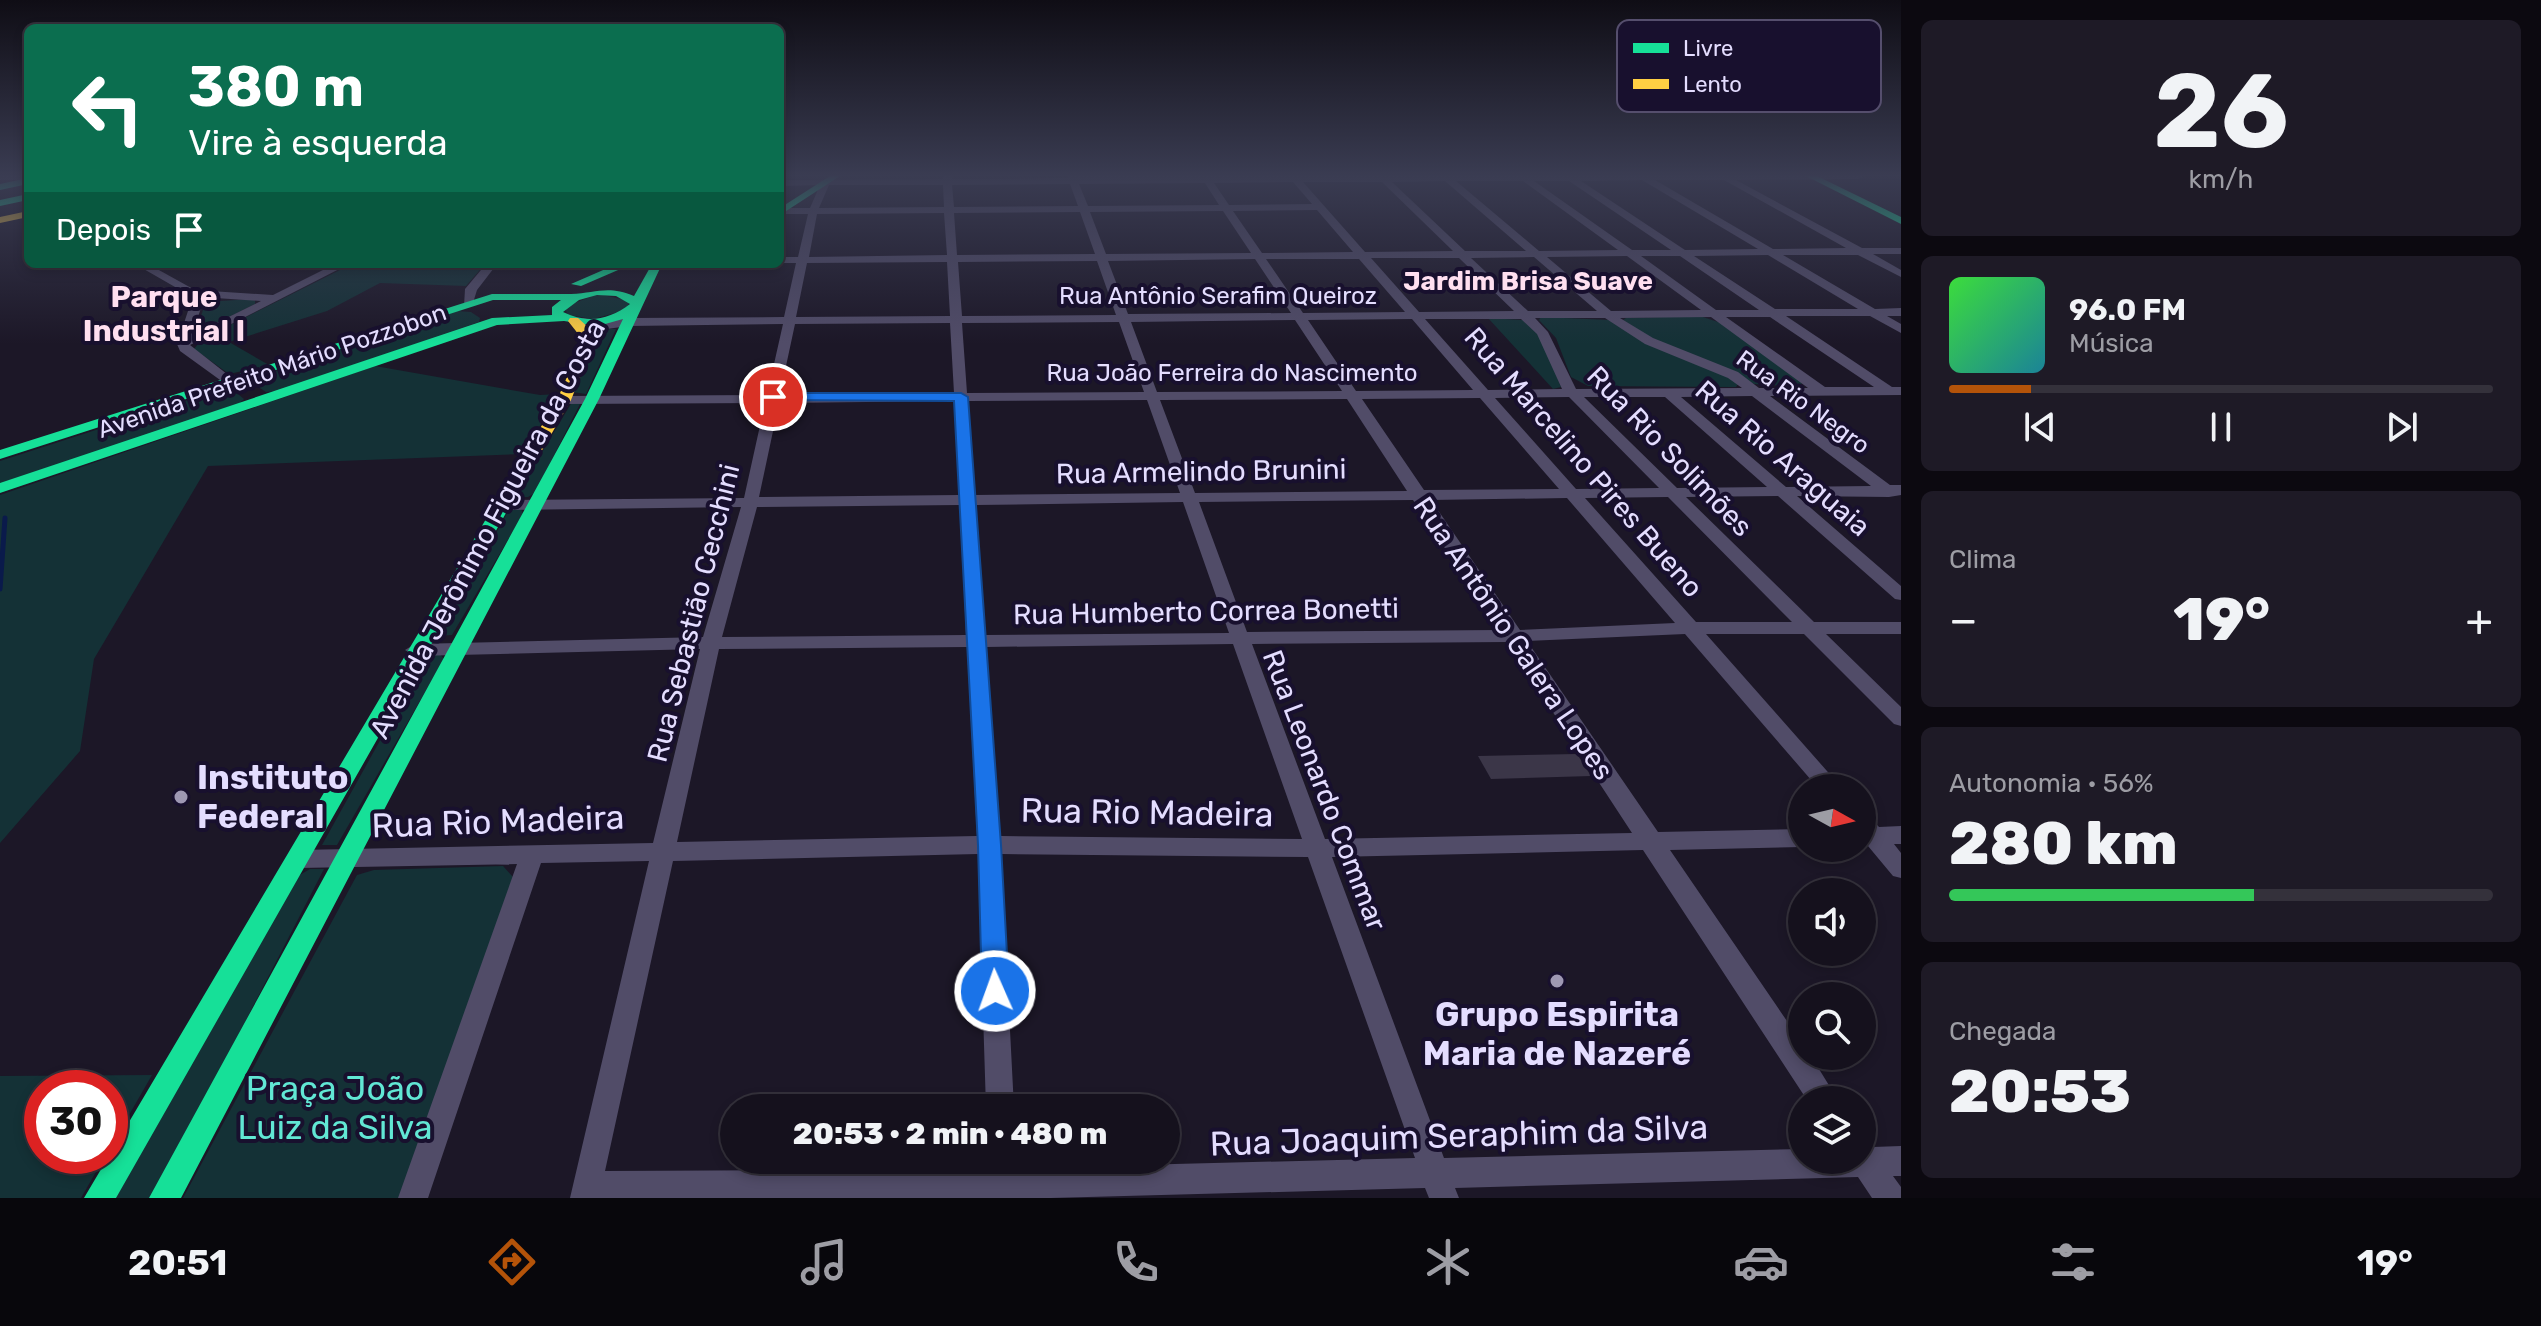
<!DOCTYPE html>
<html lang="pt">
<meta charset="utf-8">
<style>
:root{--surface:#15111d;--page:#1e1a26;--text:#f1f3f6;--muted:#9d9da4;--line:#34313b;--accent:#b45309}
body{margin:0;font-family:Rubik,sans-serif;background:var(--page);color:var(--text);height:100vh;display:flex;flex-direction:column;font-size:30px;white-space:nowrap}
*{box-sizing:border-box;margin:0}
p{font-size:26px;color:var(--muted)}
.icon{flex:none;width:44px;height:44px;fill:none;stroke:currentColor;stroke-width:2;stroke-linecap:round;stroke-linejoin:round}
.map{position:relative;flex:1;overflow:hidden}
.drawer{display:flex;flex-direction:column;gap:20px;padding:20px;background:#0c0910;width:640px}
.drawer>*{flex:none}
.banner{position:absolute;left:24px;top:24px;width:760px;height:244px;border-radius:12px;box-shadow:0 4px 12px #0003,0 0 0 2px var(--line);background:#0b6e4f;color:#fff;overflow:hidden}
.needle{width:52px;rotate:98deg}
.fabs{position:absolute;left:1788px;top:774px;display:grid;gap:16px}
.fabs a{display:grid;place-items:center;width:88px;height:88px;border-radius:50%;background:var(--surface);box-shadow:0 4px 12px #0003,0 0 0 2px var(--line);font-size:40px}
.speed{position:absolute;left:24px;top:1070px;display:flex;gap:16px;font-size:40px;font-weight:700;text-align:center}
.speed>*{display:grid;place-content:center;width:104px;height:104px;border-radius:50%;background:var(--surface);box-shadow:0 4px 12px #0003,0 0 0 2px var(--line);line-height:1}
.speed .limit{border:12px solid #d22;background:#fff;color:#111}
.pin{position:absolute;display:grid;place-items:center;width:68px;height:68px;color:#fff;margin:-34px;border:4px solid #fff;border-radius:50%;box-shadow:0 2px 8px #0007}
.me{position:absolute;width:88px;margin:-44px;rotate:358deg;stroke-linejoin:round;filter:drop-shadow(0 0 6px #0008)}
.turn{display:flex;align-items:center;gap:28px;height:168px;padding:0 32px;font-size:36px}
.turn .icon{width:104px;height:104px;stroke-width:2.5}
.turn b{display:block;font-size:56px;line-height:68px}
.then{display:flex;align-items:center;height:76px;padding:0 32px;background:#0003;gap:16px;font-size:30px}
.big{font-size:60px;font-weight:800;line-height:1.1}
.drawer .card{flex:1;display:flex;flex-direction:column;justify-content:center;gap:12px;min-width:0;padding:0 28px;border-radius:12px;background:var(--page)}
.drawer .dial{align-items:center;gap:0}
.dial b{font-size:104px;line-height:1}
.song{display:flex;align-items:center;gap:24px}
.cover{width:96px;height:96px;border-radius:12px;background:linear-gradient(135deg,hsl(120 70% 55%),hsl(190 70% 35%))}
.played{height:8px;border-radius:4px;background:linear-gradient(90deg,var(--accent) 15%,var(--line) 15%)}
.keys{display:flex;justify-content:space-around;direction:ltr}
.heat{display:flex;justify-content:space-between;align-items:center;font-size:44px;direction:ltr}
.charge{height:12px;border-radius:6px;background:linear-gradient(90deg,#34c759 56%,var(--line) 0)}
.trip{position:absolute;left:720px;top:1094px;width:460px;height:80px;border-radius:40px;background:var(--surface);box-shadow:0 4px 12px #0003,0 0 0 2px var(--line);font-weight:800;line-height:80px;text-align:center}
.dock{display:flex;height:128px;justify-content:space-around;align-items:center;background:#08070c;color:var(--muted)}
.dock .icon{width:56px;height:56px}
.dock .on{color:var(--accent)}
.dock b{font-size:36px;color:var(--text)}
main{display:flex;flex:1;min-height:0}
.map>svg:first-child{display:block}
.green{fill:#143136}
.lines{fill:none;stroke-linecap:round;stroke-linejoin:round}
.stream{stroke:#0a1a4b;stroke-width:5}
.building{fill:#3b3648}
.street{fill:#514c68;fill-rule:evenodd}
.fast{fill:#16e098;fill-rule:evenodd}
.slow{fill:#ffcf43;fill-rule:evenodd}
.route{fill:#1a73e8;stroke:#114b97;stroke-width:2}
.poi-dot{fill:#9e98b3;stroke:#18102e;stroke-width:3}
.labels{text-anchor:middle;stroke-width:8;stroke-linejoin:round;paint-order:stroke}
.far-street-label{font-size:24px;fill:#e4ddff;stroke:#18102e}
.far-neighbourhood-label{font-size:26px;font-weight:bold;fill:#ffdff0;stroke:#18102e}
.street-label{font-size:28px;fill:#e4ddff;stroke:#18102e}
.far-district-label{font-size:30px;font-weight:bold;fill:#ffdff0;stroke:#18102e}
.near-poi-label{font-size:34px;font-weight:bold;fill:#e4ddff;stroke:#18102e;text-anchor:start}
.near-street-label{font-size:34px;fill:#e4ddff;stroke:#18102e}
.near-park-label{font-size:34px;fill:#61e7d4;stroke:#18102e}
.key{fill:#18102e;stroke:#554e6d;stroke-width:2}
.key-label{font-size:22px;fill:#e4ddff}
</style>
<main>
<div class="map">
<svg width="1901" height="1198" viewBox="0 0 1901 1198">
<rect width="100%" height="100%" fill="#1c1727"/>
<path class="green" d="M352,264H485L466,286L380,283L327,311L229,342L269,365L229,374L194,349L202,339Z
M598,294L630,301L626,310L593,319L568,315L564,307Z
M251,299L255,301V304L209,327L197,328L204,307L221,301Z
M457,311L471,312L480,318L479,322L279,391L266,392L252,383L257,377Z
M1700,316L1721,323L1803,382L1798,387L1754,384L1653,339L1623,320L1626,318Z
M1541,317L1610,320L1739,383L1736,387H1729L1588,386L1571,377L1556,338L1539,320Z
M1488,318L1523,320L1542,338L1561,387L1553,389Z
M591,328L616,329L586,394L572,392Z
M375,366L540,395L559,394L523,454L208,466L94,659L80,751L0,843V495Z
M219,390H233L244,399L237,406L0,486V461Z
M572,402H581L535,493L528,497H515Z
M510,508L521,509L523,514L452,635L438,636Z
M428,654H440L444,659L337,845H322Z
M503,866L513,877L399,1198H183L357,875L374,870Z
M310,869H324L154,1198H113L298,876Z
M152,1075L110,1148V1088H42V1156H105L81,1198H0V1076Z"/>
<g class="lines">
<path class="stream" d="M0,589L5,518"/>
</g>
<path class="building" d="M1577,754L1591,776L1491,779L1478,756Z"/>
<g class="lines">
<path class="street" d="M0,176H28V180H0Z
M943,176H952V179L1068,178V176H1863L1859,179L1736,180L1862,248H1901V254H1873L1901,270V277L1858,255H1783L1875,309L1901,308V316H1887L1901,324V333L1870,316H1786L1892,387H1901V395L1770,396L1890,485H1901V495L1889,497L1797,496L1901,586V600L1895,599L1778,496L1686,497L1814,622H1901V634H1826L1901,707V726L1894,724L1804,634H1706L1842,788H1818L1685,634L1527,641L1658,832L1802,829V847L1670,850L1802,1043V1056H1811L1838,1100H1807L1643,850L1332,857L1444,1158L1802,1149V1160H1862V1141L1873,1147L1901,1146V1176H1893L1901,1187V1198H1872L1858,1177L1455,1188L1459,1198H1429L1425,1188L1051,1198H570L649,861L541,863L428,1198H398L517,864L299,868L291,866L287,859L291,852L299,850L653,843L700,649L415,656L405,650L415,644L703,637L741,507L501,510L493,505L501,500L744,498L765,403L564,404L557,400L564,396L767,395L783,324L629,326L599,330L577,322L583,318L599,322L629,318L784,317L796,263H780V257H798L808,214H780V208H810L820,185L780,186V180L943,179ZM1642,180L1758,249L1685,250L1581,181ZM1655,180H1724L1846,248L1773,249ZM1445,181L1526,251H1465L1392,182ZM1456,181H1523L1618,250L1539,251ZM1534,181H1569L1671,250H1632ZM1293,182L1312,204L1229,205L1214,183ZM1303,182H1382L1453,251L1365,252ZM1205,183L1219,205L1088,206L1079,184ZM1070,184L1078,206L954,207L952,185ZM829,185H943L944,207L819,208ZM1317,210L1353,252L1262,253L1233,211ZM1223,211L1251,253L1106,254L1090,212ZM1080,212L1095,254L957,255L954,213ZM944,213L947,255L809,257L817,214ZM1768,255L1858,309H1775L1694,256ZM1627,256L1701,310L1611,311L1547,257ZM1641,256H1680L1759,310H1716ZM1534,257L1597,311H1528L1471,258ZM1371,258H1459L1514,311L1419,312ZM1255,259L1291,313L1128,314L1108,261ZM1266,259H1359L1405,312L1303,313ZM1097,261L1116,315L962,316L958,262ZM947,262L950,316L796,317L807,263ZM1711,317L1808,388H1759L1738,372L1653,338L1620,318ZM1726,317H1770L1874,387H1825ZM1535,318H1605L1645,344L1728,378L1742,388L1576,389L1548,332ZM1412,319L1473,390L1356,391L1308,320ZM1425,319H1521L1537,334L1562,389L1488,390ZM1295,320L1342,391L1157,392L1131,322ZM1119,322L1144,392L967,393L962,323ZM950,323L954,393L780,394L795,324ZM1752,396L1871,486L1786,487L1681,397ZM1569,397L1659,488L1576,489L1495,398ZM1584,397H1665L1767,487L1677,488ZM1480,398L1559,489L1424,490L1362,399ZM1347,399L1407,491L1195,493L1160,400ZM1147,400L1180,493L975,495L968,401ZM954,401L959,495L759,497L779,403ZM1668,497L1792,622H1696L1585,498ZM1567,498L1675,623L1520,630L1431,500ZM1413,500L1499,630L1247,632L1199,502ZM1183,502L1229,633L985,635L976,505ZM960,505L966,635L722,637L757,507ZM1507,642L1632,833L1325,839L1252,644ZM1233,644L1302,839L1000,836L986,647ZM967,647L977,836L677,842L719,649ZM978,854L986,1108H1014L1001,854L1308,857L1415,1158L1018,1168L1017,1160H987V1169L605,1171L673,861Z
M135,264H148L195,290L273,295L335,264H349L190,345L232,378V384L227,385L180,351L177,344L190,305L189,295ZM201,297L261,301L192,335L202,305Z
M486,264H497L477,290L472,306H464L465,289Z
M1862,814L1870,817L1879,827L1901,826V844H1894L1901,853V878L1893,876L1868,846L1862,845Z"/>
<path class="fast" d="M830,176H840L780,215V208Z
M1806,176H1817L1901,217V224Z
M28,178V184L0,190V184Z
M28,194V200L0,206V200Z
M617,264H632L581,286L571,284Z
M652,264H662L599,399L181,1198H149L585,399L623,319L598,326L564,321L497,325L0,493V483L492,318L552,315V307L561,300H493L0,459V450L492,294C518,294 544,294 571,294C596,293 608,285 634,296ZM597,295L616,296L630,304C609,320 587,324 563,312L579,300Z
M510,487L518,492L116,1198H84L502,492Z"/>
<path class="slow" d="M28,211V217L0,223V217Z
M570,318H578L590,329L595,340L571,400L518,492L510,497L504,495L502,492L557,400L583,340L568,321Z"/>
</g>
<linearGradient id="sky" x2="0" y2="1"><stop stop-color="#0f0d15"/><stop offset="0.51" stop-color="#3a3c52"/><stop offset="1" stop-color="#3a3c52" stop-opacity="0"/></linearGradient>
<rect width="1901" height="344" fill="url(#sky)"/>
<path class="route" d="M773,393H961L968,397L1001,845L1009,991L1005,999L995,1003L986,999L982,991L978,845L954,401L768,400V394Z"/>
<g class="poi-dot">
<circle cx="181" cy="797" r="8"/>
<circle cx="1557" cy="981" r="8"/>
</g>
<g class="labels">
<g class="far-street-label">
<text x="1218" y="304">Rua Antônio Serafim Queiroz</text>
<text transform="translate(272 371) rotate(-19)" y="8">Avenida Prefeito Mário Pozzobon</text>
<text x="1232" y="381">Rua João Ferreira do Nascimento</text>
<text transform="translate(1803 402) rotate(36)" y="8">Rua Rio Negro</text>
</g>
<g class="far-neighbourhood-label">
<text x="1528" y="290">Jardim Brisa Suave</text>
</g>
<g class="street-label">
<text transform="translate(1670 451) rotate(46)" y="10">Rua Rio Solimões</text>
<text transform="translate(1783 458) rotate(41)" y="10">Rua Rio Araguaia</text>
<text transform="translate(1584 462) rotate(49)" y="10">Rua Marcelino Pires Bueno</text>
<text transform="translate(1201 471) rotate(-1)" y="10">Rua Armelindo Brunini</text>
<text transform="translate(487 529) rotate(-62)" y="10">Avenida Jerônimo Figueira da Costa</text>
<text transform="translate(1206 611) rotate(-1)" y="10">Rua Humberto Correa Bonetti</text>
<text transform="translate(693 613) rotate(-76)" y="10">Rua Sebastião Cecchini</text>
<text transform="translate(1514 638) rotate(56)" y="10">Rua Antônio Galera Lopes</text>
<text transform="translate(1325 790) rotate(69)" y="10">Rua Leonardo Commar</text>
</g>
<g class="far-district-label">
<text x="164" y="307">Parque<tspan x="164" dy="34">Industrial I</tspan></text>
</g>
<g class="near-poi-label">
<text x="197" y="789">Instituto<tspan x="197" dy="39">Federal</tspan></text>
<text x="1557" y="1026" text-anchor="middle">Grupo Espirita<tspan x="1557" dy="39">Maria de Nazeré</tspan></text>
</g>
<g class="near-street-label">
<text transform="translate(1147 812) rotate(1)" y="12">Rua Rio Madeira</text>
<text transform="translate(498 821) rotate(-2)" y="12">Rua Rio Madeira</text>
<text transform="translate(1459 1135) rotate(-2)" y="12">Rua Joaquim Seraphim da Silva</text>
</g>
<g class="near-park-label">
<text x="335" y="1100">Praça João<tspan x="335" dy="39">Luiz da Silva</tspan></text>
</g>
</g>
<rect x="1617" y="20" width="264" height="92" rx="12" class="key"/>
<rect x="1633" y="43" width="36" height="10" fill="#16e098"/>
<rect x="1633" y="79" width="36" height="10" fill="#ffcf43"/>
<g class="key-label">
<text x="1683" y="56">Livre</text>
<text x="1683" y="92">Lento</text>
</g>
</svg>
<div class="fabs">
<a><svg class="needle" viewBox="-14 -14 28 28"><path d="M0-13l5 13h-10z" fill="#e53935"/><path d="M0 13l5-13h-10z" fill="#9d9da4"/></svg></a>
<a><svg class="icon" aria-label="sound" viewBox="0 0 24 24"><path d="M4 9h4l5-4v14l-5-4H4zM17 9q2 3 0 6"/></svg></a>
<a><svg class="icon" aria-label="search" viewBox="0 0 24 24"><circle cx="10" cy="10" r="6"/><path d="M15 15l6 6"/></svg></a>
<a><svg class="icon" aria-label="layers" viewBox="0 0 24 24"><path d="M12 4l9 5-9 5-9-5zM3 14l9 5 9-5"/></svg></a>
</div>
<div class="speed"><div class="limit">30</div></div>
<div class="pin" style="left:773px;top:397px;background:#d93025"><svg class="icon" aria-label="arrive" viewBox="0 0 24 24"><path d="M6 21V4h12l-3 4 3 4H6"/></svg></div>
<svg class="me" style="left:995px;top:991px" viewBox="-20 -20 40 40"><circle r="17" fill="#1a73e8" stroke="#fff" stroke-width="3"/><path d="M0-11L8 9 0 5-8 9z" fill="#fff"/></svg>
<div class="trip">20:53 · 2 min · 480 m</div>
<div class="banner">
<div class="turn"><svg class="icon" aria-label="left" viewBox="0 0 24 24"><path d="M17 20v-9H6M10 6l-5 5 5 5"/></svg><div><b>380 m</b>Vire à esquerda</div></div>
<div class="then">Depois<svg class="icon" aria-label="arrive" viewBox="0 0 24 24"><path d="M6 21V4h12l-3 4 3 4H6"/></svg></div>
</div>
</div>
<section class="drawer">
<div class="card dial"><b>26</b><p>km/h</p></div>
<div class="card">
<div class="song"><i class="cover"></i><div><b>96.0 FM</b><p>Música</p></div></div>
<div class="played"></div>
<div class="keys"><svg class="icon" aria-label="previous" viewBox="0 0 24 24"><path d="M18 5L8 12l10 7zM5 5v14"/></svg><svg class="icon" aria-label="pause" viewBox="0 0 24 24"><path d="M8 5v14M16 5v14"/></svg><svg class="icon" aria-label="next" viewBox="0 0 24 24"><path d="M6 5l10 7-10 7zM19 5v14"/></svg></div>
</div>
<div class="card"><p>Clima</p>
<div class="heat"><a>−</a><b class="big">19°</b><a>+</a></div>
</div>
<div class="card"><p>Autonomia · 56%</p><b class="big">280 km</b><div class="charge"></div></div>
<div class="card"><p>Chegada</p><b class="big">20:53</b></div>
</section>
</main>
<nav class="dock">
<b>20:51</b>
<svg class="icon on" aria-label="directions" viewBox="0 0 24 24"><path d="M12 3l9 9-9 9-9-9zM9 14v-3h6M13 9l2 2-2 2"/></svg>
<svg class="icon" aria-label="music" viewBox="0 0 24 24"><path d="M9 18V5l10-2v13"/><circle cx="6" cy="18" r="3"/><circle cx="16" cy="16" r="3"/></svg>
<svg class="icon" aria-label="phone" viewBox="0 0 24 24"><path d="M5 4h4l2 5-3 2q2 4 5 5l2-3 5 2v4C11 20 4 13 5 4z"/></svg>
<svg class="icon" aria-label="climate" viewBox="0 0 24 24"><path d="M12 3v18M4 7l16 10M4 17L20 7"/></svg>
<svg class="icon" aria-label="car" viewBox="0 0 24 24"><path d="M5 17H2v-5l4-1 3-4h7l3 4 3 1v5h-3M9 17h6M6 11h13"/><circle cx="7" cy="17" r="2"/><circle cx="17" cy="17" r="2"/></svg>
<svg class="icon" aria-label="filters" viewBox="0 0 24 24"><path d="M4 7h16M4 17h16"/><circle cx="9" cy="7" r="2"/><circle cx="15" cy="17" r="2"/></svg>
<b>19°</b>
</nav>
